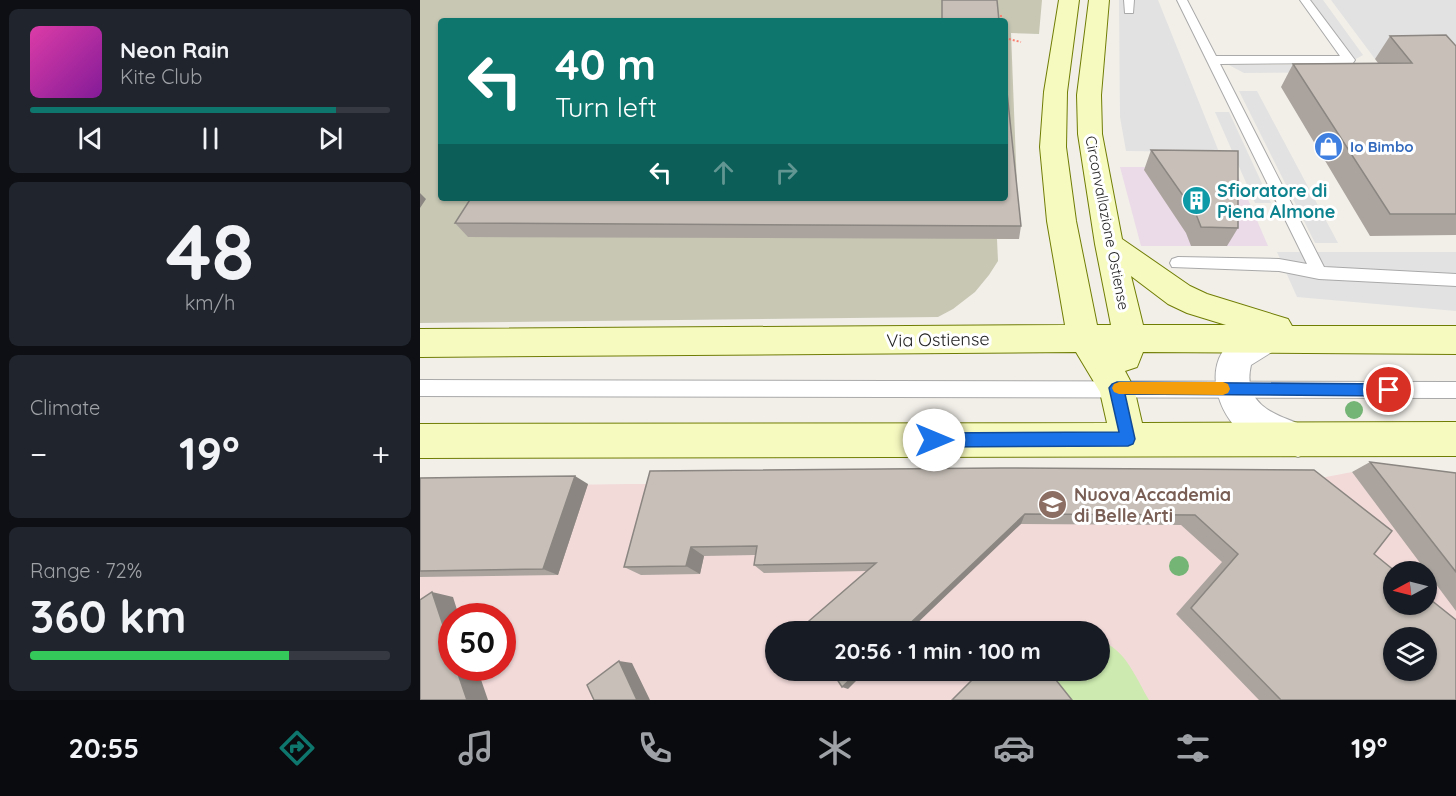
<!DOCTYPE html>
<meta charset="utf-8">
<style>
:root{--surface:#171b24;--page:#20242c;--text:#f1f3f6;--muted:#9ea1a6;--line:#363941;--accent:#0f766e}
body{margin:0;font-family:Quicksand,sans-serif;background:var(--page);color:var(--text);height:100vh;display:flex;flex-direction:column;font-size:22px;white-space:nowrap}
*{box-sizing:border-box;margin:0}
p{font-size:20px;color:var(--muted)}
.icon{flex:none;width:33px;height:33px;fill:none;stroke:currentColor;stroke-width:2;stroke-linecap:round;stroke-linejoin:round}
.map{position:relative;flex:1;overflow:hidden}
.panel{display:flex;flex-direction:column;gap:9px;padding:9px;background:#0d0f14;width:420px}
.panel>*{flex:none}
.hud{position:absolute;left:18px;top:18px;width:570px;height:183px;border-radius:6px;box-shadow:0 2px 4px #0004;background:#0f766e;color:#fff;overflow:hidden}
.needle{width:39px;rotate:263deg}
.tools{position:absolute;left:963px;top:561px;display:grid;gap:12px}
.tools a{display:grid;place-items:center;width:54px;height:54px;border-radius:50%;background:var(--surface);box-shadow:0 2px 4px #0004;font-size:30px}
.speed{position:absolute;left:18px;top:603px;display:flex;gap:12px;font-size:30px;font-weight:700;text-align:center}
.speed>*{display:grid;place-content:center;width:78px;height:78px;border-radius:50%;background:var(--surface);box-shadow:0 2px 4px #0004;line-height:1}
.speed .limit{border:9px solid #d22;background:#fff;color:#111}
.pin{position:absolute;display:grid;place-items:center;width:51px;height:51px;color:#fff;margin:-26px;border:3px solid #fff;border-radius:50%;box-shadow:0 2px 6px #0007}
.me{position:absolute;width:66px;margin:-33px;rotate:90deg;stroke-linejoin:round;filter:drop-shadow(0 0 4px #0008)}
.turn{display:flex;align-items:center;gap:21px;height:126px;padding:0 18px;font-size:27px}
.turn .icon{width:78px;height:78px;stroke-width:2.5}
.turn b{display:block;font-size:42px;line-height:51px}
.lanes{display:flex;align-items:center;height:57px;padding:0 18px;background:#0003;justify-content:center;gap:30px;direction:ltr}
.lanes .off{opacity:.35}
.big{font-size:45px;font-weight:800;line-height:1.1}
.panel .tile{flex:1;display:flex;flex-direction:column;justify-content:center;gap:9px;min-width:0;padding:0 21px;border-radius:9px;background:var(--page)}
.panel .dial{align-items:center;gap:0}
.dial b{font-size:78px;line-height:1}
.song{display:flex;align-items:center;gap:18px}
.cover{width:72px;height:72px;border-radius:9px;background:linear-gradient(135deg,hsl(320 70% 55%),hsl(290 70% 35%))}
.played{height:6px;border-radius:3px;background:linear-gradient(90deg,var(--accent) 85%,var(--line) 85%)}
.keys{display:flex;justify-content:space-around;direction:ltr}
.heat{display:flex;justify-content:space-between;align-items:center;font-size:33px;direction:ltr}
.charge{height:9px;border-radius:4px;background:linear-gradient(90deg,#34c759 72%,var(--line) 0)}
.trip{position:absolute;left:345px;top:621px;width:345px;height:60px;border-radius:30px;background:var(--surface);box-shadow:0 2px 4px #0004;font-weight:800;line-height:60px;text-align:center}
.menu{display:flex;height:96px;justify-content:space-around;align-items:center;background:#090b0e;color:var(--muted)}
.menu .icon{width:42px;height:42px}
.menu .current{color:var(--accent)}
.menu b{font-size:27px;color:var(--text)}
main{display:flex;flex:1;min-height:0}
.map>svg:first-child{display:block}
.commercial{fill:#f2dad9;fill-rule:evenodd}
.industrial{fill:#ebdbe8}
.construction{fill:#c7c7b4;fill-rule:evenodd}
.grass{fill:#cdebb0}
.parking{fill:#e2e2e2}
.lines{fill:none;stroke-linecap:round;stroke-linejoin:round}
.service-casing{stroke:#a9a9a9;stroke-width:2}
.minor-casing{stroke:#a9a9a9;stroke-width:2}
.secondary-casing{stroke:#707d05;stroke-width:2}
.path{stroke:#fa8072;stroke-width:2;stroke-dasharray:2 2;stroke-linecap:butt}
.service{fill:#fff;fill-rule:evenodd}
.minor{fill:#fff;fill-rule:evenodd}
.secondary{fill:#f7fabf;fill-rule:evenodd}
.tree{fill:#74b475}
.wall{fill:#aba49e}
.shaded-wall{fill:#8b8681}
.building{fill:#c7bfb8;stroke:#8b8681;stroke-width:1.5;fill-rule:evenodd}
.route{fill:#1a73e8;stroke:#114b97;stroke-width:1.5}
.slow{fill:#f59e0b}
.labels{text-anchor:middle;stroke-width:6;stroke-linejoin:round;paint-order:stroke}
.far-shop-label{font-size:15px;font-weight:bold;fill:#366cbe;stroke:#fff;text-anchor:start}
.far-street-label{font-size:15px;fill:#222;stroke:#fff}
.culture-label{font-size:18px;font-weight:bold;fill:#0d838f;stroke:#fff;text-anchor:start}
.street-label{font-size:18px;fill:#222;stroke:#fff}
.education-label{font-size:18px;font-weight:bold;fill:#785e54;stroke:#fff;text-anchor:start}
</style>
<main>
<section class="panel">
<div class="tile">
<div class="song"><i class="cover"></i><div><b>Neon Rain</b><p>Kite Club</p></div></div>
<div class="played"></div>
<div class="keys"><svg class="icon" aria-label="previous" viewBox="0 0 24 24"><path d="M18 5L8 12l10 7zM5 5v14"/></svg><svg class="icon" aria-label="pause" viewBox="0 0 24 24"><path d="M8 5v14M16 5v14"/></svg><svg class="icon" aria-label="next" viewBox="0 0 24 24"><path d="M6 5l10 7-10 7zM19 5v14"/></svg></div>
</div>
<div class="tile dial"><b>48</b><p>km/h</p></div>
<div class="tile"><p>Climate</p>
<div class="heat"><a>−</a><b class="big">19°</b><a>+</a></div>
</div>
<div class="tile"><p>Range · 72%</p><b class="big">360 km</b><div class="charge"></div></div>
</section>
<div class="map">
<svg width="1036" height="700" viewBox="0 0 1036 700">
<rect width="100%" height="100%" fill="#f2efe9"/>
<path class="commercial" d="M932,472L1036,606V700H0V487L207,484L875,483ZM974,572H1006V604H974ZM32,616H82V668H32ZM356,632H680V670H356ZM974,638H1006V670H974Z"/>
<path class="industrial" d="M700,167H814L848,246H721Z"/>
<path class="construction" d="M0,0H622L619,34L591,33L599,239H577L578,261L569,275L555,292L533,309L518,317L0,323ZM21,21H585V198H21Z"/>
<path class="grass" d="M680,642C704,646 717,680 729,700H649L625,671L680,670Z"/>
<path class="parking" d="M699,0H738L799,152L706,151L700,117Z
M891,0H903L943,55L934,60Z
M911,0H1036V58L955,59Z
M809,65H939L953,72L824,73Z
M819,91H837L918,243H895Z
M795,112H809L851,203H835Z
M857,252H1036V311L877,297Z"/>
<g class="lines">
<defs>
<path id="service" d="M704,0H714L713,13H705Z
M757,0H767L796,56H920L880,0H890L935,60L933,63L800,64L904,267L1036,274V286L899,279L859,271L752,267L750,263L752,259L758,257L859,259L887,264Z
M0,380L1036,382V398L0,396Z"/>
<path id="minor" d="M843,326L855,330L859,340L855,350L831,365C821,408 860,416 891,428L896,440L891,452L878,457C860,450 838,446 822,433C798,414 783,367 810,343C819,334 832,330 843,326Z"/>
<path id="secondary" d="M639,0H659L647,92L646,147L656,221L677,325H691L675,244L658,134L657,95L669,0H689L681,95L682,134L702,239L770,286L787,294L868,319L872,326H1036V354L723,352L717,367L705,371L714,388L722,423L1036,422V456L0,458V424L687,423L680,392L656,352L0,357V329L645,325L627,221L620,147L624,92ZM711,276L748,304L767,313L806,325H723Z"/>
</defs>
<use href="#service" class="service-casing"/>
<use href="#minor" class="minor-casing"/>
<use href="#secondary" class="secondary-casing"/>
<path class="path" d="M576,16H582V21
M585,38L601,42"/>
<use href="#service" class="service"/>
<use href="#minor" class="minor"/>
<use href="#secondary" class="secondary"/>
</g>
<g class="tree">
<circle cx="934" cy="410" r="9"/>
<circle cx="759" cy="566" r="10"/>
</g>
<path class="wall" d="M970,36L1036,46V235L950,236L861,87L873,64L958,63L955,59Z
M731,150L818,228L807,246H771L766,233L724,170Z
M35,223L601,226L599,239L48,237Z
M950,462L1036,473V611L932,472Z
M581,468L954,554L1036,700H839L756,614L802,562L761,525L601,524L446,571L344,573L334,565L335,555L284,556L280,574L221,575L204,567L230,471Z
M0,478L168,484L138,575L0,577Z"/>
<path class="shaded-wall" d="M0,193L6,199L0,208Z
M155,476L168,484L138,575L123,569Z
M605,514L601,524L488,632H481Z
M271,547L284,556L280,574L266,566Z
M12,592L33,597L39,616H32V652Z
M199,661L212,663L230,700H217Z
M36,668H57L68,700H47Z
M440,670H447L428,689L422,687Z"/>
<path class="building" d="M522,0H577L579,21H522Z
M1026,35L1036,46V214H970L873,64L992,63L970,36Z
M585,73L601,226L35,223L51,198H585Z
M731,150L818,151V228L781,227L776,214Z
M950,462L1036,473V572Z
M581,468L894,470L972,531L954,554L976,572H974V604H1006V596L1036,620V700H861L771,608L818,554L775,515L605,514L481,632H386L382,627L456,563L334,565L337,546L271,547L266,566L204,567L230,471ZM974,638H1006V670H974Z
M155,476L123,569L0,571V478Z
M12,592L32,652V668H36L47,700H0V600Z
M199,661L217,700H174L167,685Z
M411,670H440L422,687Z
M562,670H628L652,700H532Z"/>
<path class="route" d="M697,382L969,384L974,385L977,390L974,394L969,396L705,394L715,439L713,444L708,446L514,447L509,445L507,440L509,435L514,433L699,432L689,388L692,384Z"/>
<path class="slow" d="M699,382H803L808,384L810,389L808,393L803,395L699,394L694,392L692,388L694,384Z"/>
<defs>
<symbol id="shop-disc" viewBox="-11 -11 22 22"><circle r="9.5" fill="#3f7fe0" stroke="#fff"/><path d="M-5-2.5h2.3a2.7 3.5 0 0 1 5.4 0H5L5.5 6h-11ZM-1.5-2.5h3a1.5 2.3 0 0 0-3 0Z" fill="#fff"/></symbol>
<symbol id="building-disc" viewBox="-11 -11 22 22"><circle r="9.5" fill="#0f9aa8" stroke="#fff"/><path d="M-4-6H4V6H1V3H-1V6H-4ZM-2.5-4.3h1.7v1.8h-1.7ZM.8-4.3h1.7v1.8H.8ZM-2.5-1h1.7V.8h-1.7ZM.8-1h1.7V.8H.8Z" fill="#fff"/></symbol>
<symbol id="university-disc" viewBox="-11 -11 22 22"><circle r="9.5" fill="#8d6e63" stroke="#fff"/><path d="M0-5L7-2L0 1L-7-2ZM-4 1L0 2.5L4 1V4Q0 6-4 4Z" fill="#fff"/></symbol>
</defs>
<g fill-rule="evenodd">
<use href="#shop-disc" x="892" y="130" width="33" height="33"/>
<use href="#building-disc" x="760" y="184" width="33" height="33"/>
<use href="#university-disc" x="616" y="488" width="33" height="33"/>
</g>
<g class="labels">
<g class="far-shop-label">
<text x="930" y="152">Io Bimbo</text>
</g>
<g class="far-street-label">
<text transform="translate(687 223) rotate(79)" y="5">Circonvallazione Ostiense</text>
</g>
<g class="culture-label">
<text x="797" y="197">Sfioratore di<tspan x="797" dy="21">Piena Almone</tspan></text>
</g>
<g class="street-label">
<text transform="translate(518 340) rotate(-1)" y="6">Via Ostiense</text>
</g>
<g class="education-label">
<text x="654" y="501">Nuova Accademia<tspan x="654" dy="21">di Belle Arti</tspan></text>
</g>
</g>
</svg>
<div class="tools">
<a><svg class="needle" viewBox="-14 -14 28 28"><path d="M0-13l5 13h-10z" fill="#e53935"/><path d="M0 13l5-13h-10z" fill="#9ea1a6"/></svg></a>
<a><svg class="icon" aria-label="layers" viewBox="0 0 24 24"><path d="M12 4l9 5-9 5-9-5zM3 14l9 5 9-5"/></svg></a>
</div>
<div class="speed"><div class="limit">50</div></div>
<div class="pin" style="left:969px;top:390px;background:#d93025"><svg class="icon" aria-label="arrive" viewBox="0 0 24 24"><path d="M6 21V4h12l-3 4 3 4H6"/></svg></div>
<svg class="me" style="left:514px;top:440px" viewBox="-20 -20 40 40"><circle r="19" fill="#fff"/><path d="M0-13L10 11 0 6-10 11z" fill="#1a73e8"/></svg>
<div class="trip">20:56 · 1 min · 100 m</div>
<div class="hud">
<div class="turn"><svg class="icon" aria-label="left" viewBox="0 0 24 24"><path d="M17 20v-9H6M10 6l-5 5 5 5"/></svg><div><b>40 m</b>Turn left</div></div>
<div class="lanes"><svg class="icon" aria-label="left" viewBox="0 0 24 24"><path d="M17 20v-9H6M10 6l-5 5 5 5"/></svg><svg class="icon off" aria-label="ahead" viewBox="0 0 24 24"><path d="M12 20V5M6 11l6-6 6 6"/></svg><svg class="icon off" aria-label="right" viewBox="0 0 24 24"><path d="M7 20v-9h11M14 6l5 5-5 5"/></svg></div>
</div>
</div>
</main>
<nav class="menu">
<b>20:55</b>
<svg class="icon current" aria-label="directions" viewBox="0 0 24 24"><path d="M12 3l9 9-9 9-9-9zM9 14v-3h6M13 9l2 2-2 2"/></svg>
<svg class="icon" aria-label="music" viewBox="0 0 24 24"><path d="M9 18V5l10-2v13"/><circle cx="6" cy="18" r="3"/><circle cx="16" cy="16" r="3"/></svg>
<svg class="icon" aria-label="phone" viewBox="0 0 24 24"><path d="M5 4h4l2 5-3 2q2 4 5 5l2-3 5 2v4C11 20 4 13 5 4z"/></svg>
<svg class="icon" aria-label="climate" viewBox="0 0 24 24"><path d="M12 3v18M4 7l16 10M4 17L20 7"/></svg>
<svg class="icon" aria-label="car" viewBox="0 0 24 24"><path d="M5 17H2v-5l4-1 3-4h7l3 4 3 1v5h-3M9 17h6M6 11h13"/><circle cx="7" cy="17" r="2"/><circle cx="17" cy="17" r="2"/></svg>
<svg class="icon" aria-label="filters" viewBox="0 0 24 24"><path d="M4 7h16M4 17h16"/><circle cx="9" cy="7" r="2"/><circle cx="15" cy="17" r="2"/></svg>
<b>19°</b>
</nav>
